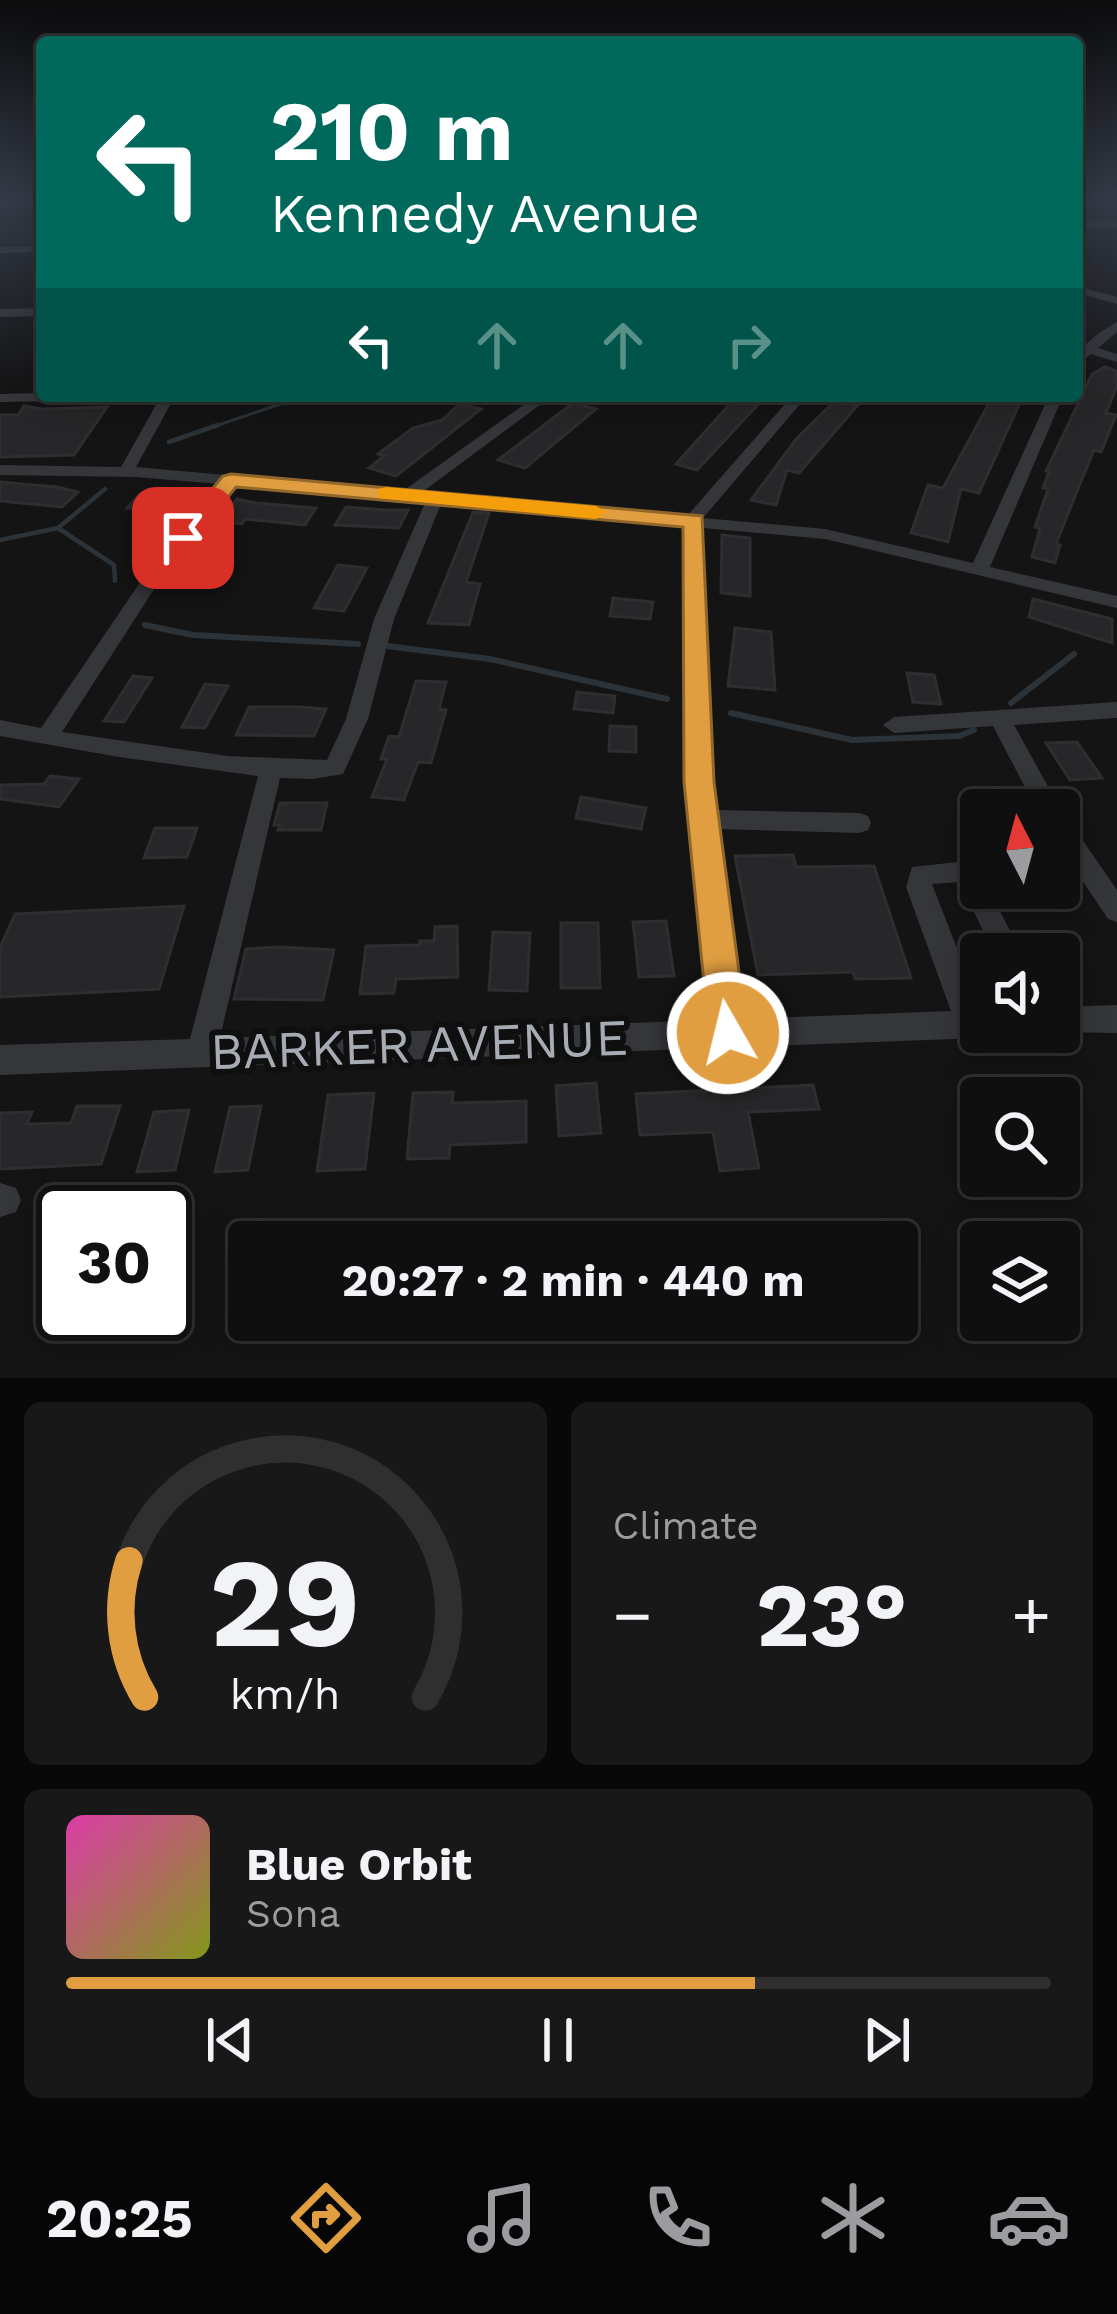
<!DOCTYPE html>
<meta charset="utf-8">
<style>
:root{--surface:#0f0f10;--page:#181819;--text:#f1f3f6;--muted:#9b9c9f;--line:#2f2f30;--accent:#e09e41}
body{margin:0;font-family:"Work Sans",sans-serif;background:var(--page);color:var(--text);height:100vh;display:flex;flex-direction:column;font-size:45px;white-space:nowrap}
*{box-sizing:border-box;margin:0}
p{font-size:39px;color:var(--muted)}
.icon{flex:none;width:66px;height:66px;fill:none;stroke:currentColor;stroke-width:2;stroke-linecap:round;stroke-linejoin:round}
.map{position:relative;height:1378px;overflow:hidden}
.side{display:flex;flex-direction:column;gap:24px;padding:24px;background:#080809;flex:1}
.side>*{flex:none}
.guide{position:absolute;left:36px;top:36px;width:1047px;height:366px;border-radius:12px;box-shadow:0 6px 30px #0003,0 0 0 3px var(--line);background:#00695c;color:#fff;overflow:hidden}
.needle{width:78px;rotate:354deg}
.controls{position:absolute;left:960px;top:789px;display:grid;gap:24px}
.controls a{display:grid;place-items:center;width:120px;height:120px;border-radius:12px;background:var(--surface);box-shadow:0 6px 30px #0003,0 0 0 3px var(--line);font-size:60px}
.speed{position:absolute;left:36px;top:1185px;display:flex;gap:24px;font-size:60px;font-weight:700;text-align:center}
.speed>*{display:grid;place-content:center;width:156px;height:156px;border-radius:50%;background:var(--surface);box-shadow:0 6px 30px #0003,0 0 0 3px var(--line);line-height:1}
.speed .limit{border:6px solid #111;border-radius:18px;background:#fff;color:#111}
.pin{position:absolute;display:grid;place-items:center;width:102px;height:102px;color:#fff;margin:-51px;border-radius:24px;box-shadow:0 6px 18px #0006}
.me{position:absolute;width:132px;margin:-66px;rotate:352deg;stroke-linejoin:round;filter:drop-shadow(0 0 9px #0008)}
.turn{display:flex;align-items:center;gap:42px;height:252px;padding:0 36px;font-size:54px}
.turn .icon{width:156px;height:156px;stroke-width:2.5}
.turn b{display:block;font-size:84px;line-height:102px}
.lanes{display:flex;align-items:center;height:114px;padding:0 36px;background:#0003;justify-content:center;gap:60px;direction:ltr}
.lanes .off{opacity:.35}
.big{font-size:90px;font-weight:700;line-height:1.1}
.side .widget{flex:1;display:flex;flex-direction:column;justify-content:center;gap:18px;min-width:0;padding:0 42px;border-radius:18px;background:var(--page)}
.side .dial{align-items:center;gap:0}
.dial svg{height:312px;overflow:visible;fill:none;stroke:var(--line);stroke-width:7;stroke-linecap:round;text-anchor:middle}
.dial text{fill:var(--text);stroke:none}
.song{display:flex;align-items:center;gap:36px}
.cover{width:144px;height:144px;border-radius:18px;background:linear-gradient(135deg,hsl(320 70% 55%),hsl(70 70% 35%))}
.played{height:12px;border-radius:6px;background:linear-gradient(90deg,var(--accent) 70%,var(--line) 70%)}
.keys{display:flex;justify-content:space-around;direction:ltr}
.heat{display:flex;justify-content:space-between;align-items:center;font-size:66px;direction:ltr}
.side .tiles{flex:1;display:grid;gap:24px;grid-template-columns:1fr 1fr}
.widget:last-child{grid-column:span 2}
.trip{position:absolute;left:228px;top:1221px;width:690px;height:120px;border-radius:12px;background:var(--surface);box-shadow:0 6px 30px #0003,0 0 0 3px var(--line);font-weight:700;line-height:120px;text-align:center}
.tab-bar{display:flex;height:192px;justify-content:space-around;align-items:center;background:#060606;color:var(--muted)}
.tab-bar .icon{width:84px;height:84px}
.tab-bar .active{color:var(--accent)}
.tab-bar b{font-size:54px;color:var(--text)}
.map>svg:first-child{display:block}
.lines{fill:none;stroke-linecap:round;stroke-linejoin:round}
.stream-far2{stroke:#2b3338;stroke-width:3}
.stream-far1{stroke:#2b3338;stroke-width:4.5}
.stream{stroke:#2b3338;stroke-width:6}
.building{fill:#272729;stroke:#2e2e31;stroke-width:3}
.minor{fill:#35363a;fill-rule:evenodd}
.route{fill:#e09e41;stroke:#92672a;stroke-width:3}
.slow{fill:#f59e0b}
.labels{text-anchor:middle;stroke-width:12;stroke-linejoin:round;paint-order:stroke}
.near-street-label{font-size:51px;fill:#a7acb4;stroke:#0f0f10}
</style>
<div class="map">
<svg width="1117" height="1378" viewBox="0 0 1117 1378">
<rect width="100%" height="100%" fill="#141415"/>
<g class="lines">
<path class="stream-far2" d="M210,428L289,401"/>
<path class="stream-far1" d="M169,442L218,425
M58,528L114,565L115,581
M0,540L58,528L105,489"/>
<path class="stream" d="M145,625L193,635L358,644
M387,646L490,659L667,699
M1011,703L1074,654
M731,713L852,740L959,736L974,730"/>
</g>
<path class="building" d="M1105,367L1117,371V386L1106,413L1116,415L1101,452L1094,450L1075,496L1056,544L1060,545L1055,563L1032,557L1040,529L1035,527L1048,489L1043,488L1049,472L1046,471L1092,374Z
M737,396H766L697,470L676,464Z
M993,396H1023L979,493L961,489L948,542L911,533L928,485L943,488Z
M836,400L858,405L799,473L787,470L776,505L751,500L797,438Z
M573,403L596,409L525,468L498,460Z
M460,404L481,409L396,476L369,468L384,456L378,454L413,428L442,420Z
M24,406L42,409L107,407L74,455L0,457V415H18Z
M0,482L57,487L78,492L62,507L0,501Z
M141,493L172,495H194L187,512L127,508Z
M237,499L257,503L316,508L305,525L245,519L242,524L219,522Z
M346,507L385,510H408L399,528L335,525Z
M473,512L489,513L466,582L480,584L469,625L428,623Z
M722,535L750,538V596L721,593Z
M338,565L367,568L344,611L314,608Z
M613,598L653,602L650,619L610,616Z
M1033,599L1112,619V643L1029,617Z
M735,628L771,632L775,690L728,686Z
M907,673L934,675L941,704L913,702Z
M133,676L152,678L124,722L104,721Z
M416,681L446,682L439,709L446,710L431,763L418,762L404,800L372,797L387,759H381L389,736L399,737Z
M205,684L228,686L205,728L182,727Z
M577,692L615,696L613,713L574,709Z
M249,707H301L326,709L314,736L236,735Z
M610,726L636,727V752L609,751Z
M1077,742L1102,778L1070,780L1046,743Z
M50,776L79,779L59,807L0,799V785L44,784Z
M581,797L646,808L641,829L576,818Z
M280,803H327L321,830H278L280,825H274Z
M155,828H197L187,857L144,858Z
M793,855L796,867L874,866L911,978L855,979L853,972L758,975L735,856Z
M184,906L159,989L0,997V948L15,914Z
M666,921L674,976L639,977L633,922Z
M561,923H598L600,988H561Z
M457,926L458,977L396,979L394,993L360,994L366,946L419,945L420,941H434L435,927Z
M493,932L530,933L527,991L489,990Z
M279,947L334,950L323,1000L234,999L246,949Z
M1028,1078L1036,1098H984L977,1082Z
M596,1083L601,1133L559,1136L556,1086Z
M813,1085L819,1109L748,1112L759,1168L720,1171L713,1132L640,1135L636,1094Z
M453,1092L452,1103L526,1101V1142L450,1145L449,1158L407,1159L413,1093Z
M374,1093L365,1169L317,1171L328,1095Z
M77,1106H120L101,1164L0,1169V1113L32,1112L27,1124L71,1123Z
M261,1106L248,1170L215,1172L230,1107Z
M189,1110L175,1170L137,1172L154,1112Z"/>
<g class="lines">
<path class="minor" d="M22,198L42,200L0,208V202Z
M1117,221V227L1077,228V222Z
M42,246V252L0,253V247Z
M1077,286L1117,297V304L1077,293Z
M42,308V316L0,317V309Z
M1117,322V332L1098,348L1117,354V362L1091,354L1077,364C1077,346 1101,331 1117,322Z
M42,393V396H134L127,400L0,402V394Z
M161,396H175L136,467L403,491L536,396H552L421,493L687,516L792,396H807L703,518L825,529L973,563L1049,396H1063L990,567L1117,596V608L825,539L703,528L714,810L859,813L868,816L871,823L868,830L859,833L717,829L741,1019L951,1011L906,887L912,867L967,861L976,864L981,873V888H988L1022,954H994L960,882L932,884L981,1010V1032L991,1034L981,1038L0,1075V1045L190,1039L258,776L119,757L0,736V720L41,728L156,559L220,484L135,477L0,475V465L121,467ZM235,486L425,503L374,619L346,719L327,760L228,756L62,732L169,566ZM441,504L686,527L687,782L712,1020L220,1038L280,778L313,779L343,774L368,719L394,619Z
M1117,702V718L1014,725L1061,810L1059,814V810H1037L993,726L894,733L883,725L894,717Z
M1059,816L1068,819L1117,890V922L1108,919L1059,846Z
M1117,1005V1033L1052,1032H1059V1007Z
M0,1183L16,1188L21,1200L16,1212L0,1217Z"/>
</g>
<linearGradient id="sky" x2="0" y2="1"><stop stop-color="#0b0b0c"/><stop offset="0.51" stop-color="#343a46"/><stop offset="1" stop-color="#343a46" stop-opacity="0"/></linearGradient>
<rect width="1117" height="391" fill="url(#sky)"/>
<path class="route" d="M231,474L702,516L714,782L747,1033L742,1046L728,1051L715,1046L709,1033L684,782L683,527L236,487L191,543H175V533L223,476Z"/>
<path class="slow" d="M386,487L596,506L607,512L596,519L378,498V489Z"/>
<g class="labels">
<g class="near-street-label">
<text transform="translate(419 1044) rotate(-2)" y="18">BARKER AVENUE</text>
</g>
</g>
</svg>
<div class="controls">
<a><svg class="needle" viewBox="-14 -14 28 28"><path d="M0-13l5 13h-10z" fill="#e53935"/><path d="M0 13l5-13h-10z" fill="#9b9c9f"/></svg></a>
<a><svg class="icon" aria-label="sound" viewBox="0 0 24 24"><path d="M4 9h4l5-4v14l-5-4H4zM17 9q2 3 0 6"/></svg></a>
<a><svg class="icon" aria-label="search" viewBox="0 0 24 24"><circle cx="10" cy="10" r="6"/><path d="M15 15l6 6"/></svg></a>
<a><svg class="icon" aria-label="layers" viewBox="0 0 24 24"><path d="M12 4l9 5-9 5-9-5zM3 14l9 5 9-5"/></svg></a>
</div>
<div class="speed"><div class="limit">30</div></div>
<div class="pin" style="left:183px;top:538px;background:#d93025"><svg class="icon" aria-label="arrive" viewBox="0 0 24 24"><path d="M6 21V4h12l-3 4 3 4H6"/></svg></div>
<svg class="me" style="left:728px;top:1033px" viewBox="-20 -20 40 40"><circle r="17" fill="#e09e41" stroke="#fff" stroke-width="3"/><path d="M0-11L8 9 0 5-8 9z" fill="#fff"/></svg>
<div class="trip">20:27 · 2 min · 440 m</div>
<div class="guide">
<div class="turn"><svg class="icon" aria-label="left" viewBox="0 0 24 24"><path d="M17 20v-9H6M10 6l-5 5 5 5"/></svg><div><b>210 m</b>Kennedy Avenue</div></div>
<div class="lanes"><svg class="icon" aria-label="left" viewBox="0 0 24 24"><path d="M17 20v-9H6M10 6l-5 5 5 5"/></svg><svg class="icon off" aria-label="ahead" viewBox="0 0 24 24"><path d="M12 20V5M6 11l6-6 6 6"/></svg><svg class="icon off" aria-label="ahead" viewBox="0 0 24 24"><path d="M12 20V5M6 11l6-6 6 6"/></svg><svg class="icon off" aria-label="right" viewBox="0 0 24 24"><path d="M7 20v-9h11M14 6l5 5-5 5"/></svg></div>
</div>
</div>
<section class="side">
<div class="tiles">
<div class="widget dial"><svg viewBox="0 0 100 80">
<path d="M14 69A42 42 0 1 1 86 69"/>
<path d="M14 69A42 42 0 0 1 10 34" stroke="#e09e41"/>
<text x="50" y="56" font-size="32" font-weight="700">29</text>
<text x="50" y="72" font-size="11">km/h</text>
</svg></div>
<div class="widget"><p>Climate</p>
<div class="heat"><a>−</a><b class="big">23°</b><a>+</a></div>
</div>
<div class="widget">
<div class="song"><i class="cover"></i><div><b>Blue Orbit</b><p>Sona</p></div></div>
<div class="played"></div>
<div class="keys"><svg class="icon" aria-label="previous" viewBox="0 0 24 24"><path d="M18 5L8 12l10 7zM5 5v14"/></svg><svg class="icon" aria-label="pause" viewBox="0 0 24 24"><path d="M8 5v14M16 5v14"/></svg><svg class="icon" aria-label="next" viewBox="0 0 24 24"><path d="M6 5l10 7-10 7zM19 5v14"/></svg></div>
</div>
</div>
</section>
<nav class="tab-bar">
<b>20:25</b>
<svg class="icon active" aria-label="directions" viewBox="0 0 24 24"><path d="M12 3l9 9-9 9-9-9zM9 14v-3h6M13 9l2 2-2 2"/></svg>
<svg class="icon" aria-label="music" viewBox="0 0 24 24"><path d="M9 18V5l10-2v13"/><circle cx="6" cy="18" r="3"/><circle cx="16" cy="16" r="3"/></svg>
<svg class="icon" aria-label="phone" viewBox="0 0 24 24"><path d="M5 4h4l2 5-3 2q2 4 5 5l2-3 5 2v4C11 20 4 13 5 4z"/></svg>
<svg class="icon" aria-label="climate" viewBox="0 0 24 24"><path d="M12 3v18M4 7l16 10M4 17L20 7"/></svg>
<svg class="icon" aria-label="car" viewBox="0 0 24 24"><path d="M5 17H2v-5l4-1 3-4h7l3 4 3 1v5h-3M9 17h6M6 11h13"/><circle cx="7" cy="17" r="2"/><circle cx="17" cy="17" r="2"/></svg>
</nav>
